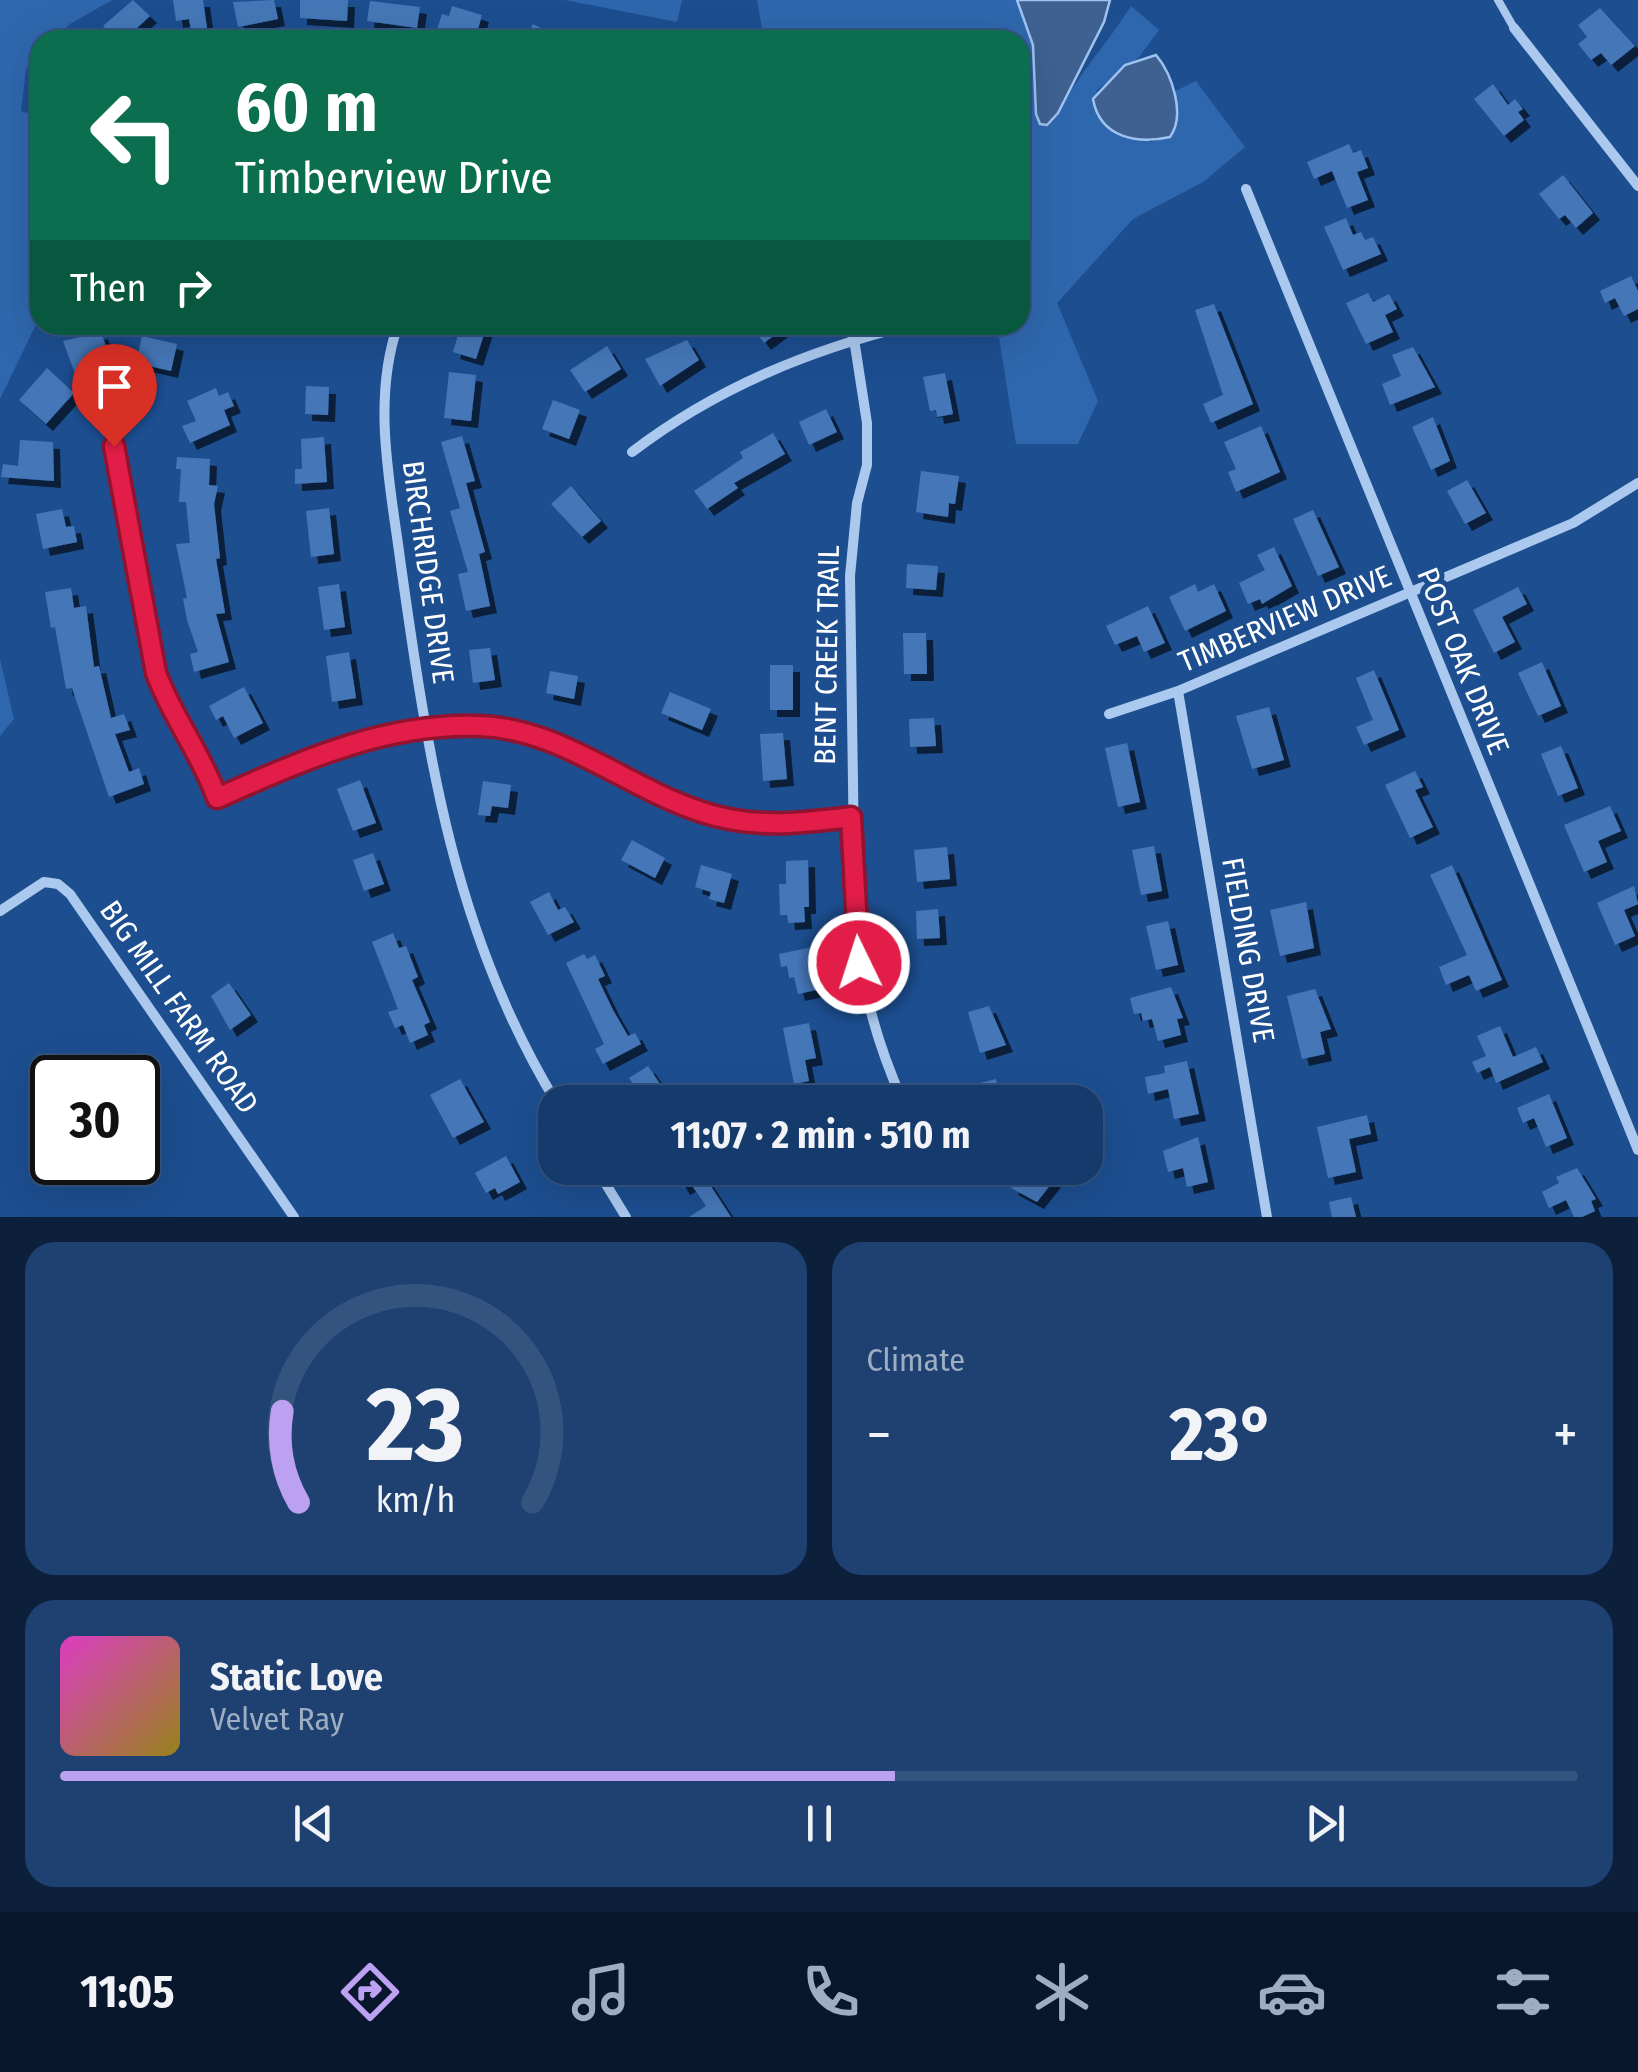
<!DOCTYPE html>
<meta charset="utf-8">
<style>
:root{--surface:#153a6c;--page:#1e4172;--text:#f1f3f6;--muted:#9dadc2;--line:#34547f;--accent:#bca0f2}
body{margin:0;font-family:"Fira Sans Condensed",sans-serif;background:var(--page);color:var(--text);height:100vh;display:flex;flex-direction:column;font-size:38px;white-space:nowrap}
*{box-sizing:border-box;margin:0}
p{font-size:32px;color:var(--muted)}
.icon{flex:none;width:55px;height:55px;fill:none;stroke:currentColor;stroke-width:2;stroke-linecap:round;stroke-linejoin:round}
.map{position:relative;height:1217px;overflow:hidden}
.details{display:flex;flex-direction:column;gap:25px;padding:25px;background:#0c203b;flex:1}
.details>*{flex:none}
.banner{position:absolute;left:30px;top:30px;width:1000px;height:305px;border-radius:30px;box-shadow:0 10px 40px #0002,0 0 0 2px var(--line);background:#0b6e4f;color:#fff;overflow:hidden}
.speed{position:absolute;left:30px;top:1055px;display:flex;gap:20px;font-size:50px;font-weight:700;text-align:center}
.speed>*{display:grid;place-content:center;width:130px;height:130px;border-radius:50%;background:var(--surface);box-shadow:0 10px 40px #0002,0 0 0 2px var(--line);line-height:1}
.speed .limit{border:5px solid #111;border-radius:15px;background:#fff;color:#111}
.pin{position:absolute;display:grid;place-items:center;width:85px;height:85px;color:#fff;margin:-102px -42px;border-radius:50% 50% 50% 0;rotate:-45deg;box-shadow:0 0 10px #0007}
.pin .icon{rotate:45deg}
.me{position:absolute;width:110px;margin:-55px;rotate:356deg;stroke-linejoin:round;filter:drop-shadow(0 0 8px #0008)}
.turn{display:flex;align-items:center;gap:35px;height:210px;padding:0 40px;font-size:45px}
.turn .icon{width:130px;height:130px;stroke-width:2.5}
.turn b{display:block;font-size:70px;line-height:85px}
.then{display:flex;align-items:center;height:95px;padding:0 40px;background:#0003;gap:20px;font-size:38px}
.big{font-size:75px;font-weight:700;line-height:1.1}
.details .card{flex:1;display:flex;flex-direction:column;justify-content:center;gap:15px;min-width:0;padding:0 35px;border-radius:30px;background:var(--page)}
.details .dial{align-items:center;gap:0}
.dial svg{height:260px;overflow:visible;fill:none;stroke:var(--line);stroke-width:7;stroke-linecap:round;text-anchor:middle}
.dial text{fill:var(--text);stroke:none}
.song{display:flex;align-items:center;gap:30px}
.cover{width:120px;height:120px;border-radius:15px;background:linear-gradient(135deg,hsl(310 70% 55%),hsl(50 70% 35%))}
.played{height:10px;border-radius:5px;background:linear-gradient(90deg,var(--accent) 55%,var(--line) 55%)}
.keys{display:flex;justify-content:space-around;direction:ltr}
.heat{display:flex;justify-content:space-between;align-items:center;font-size:55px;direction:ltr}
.details .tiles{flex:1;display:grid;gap:25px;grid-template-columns:1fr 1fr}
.card:last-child{grid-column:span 2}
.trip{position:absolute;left:538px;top:1085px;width:565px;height:100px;border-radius:30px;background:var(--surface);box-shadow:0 10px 40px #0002,0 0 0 2px var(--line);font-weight:700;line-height:100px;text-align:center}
.tab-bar{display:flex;height:160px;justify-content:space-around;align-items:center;background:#08172b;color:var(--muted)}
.tab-bar .icon{width:70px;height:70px}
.tab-bar .active{color:var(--accent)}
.tab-bar b{font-size:45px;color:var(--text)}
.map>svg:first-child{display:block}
.green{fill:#2f67ae}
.water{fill:#3e6191;stroke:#9ec3f0;stroke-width:2.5}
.building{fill:#4477b8;filter:url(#shadow)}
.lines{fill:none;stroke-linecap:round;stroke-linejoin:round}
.lane{stroke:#abc9ee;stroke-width:8}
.street{stroke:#abc9ee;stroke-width:10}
.route-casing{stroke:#92132f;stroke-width:25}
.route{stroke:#e11d48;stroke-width:18}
.labels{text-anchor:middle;stroke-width:10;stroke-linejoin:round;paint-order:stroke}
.street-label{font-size:30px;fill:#fff;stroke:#1c4e90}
</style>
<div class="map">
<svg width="1638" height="1217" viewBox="0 0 1638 1217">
<defs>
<filter id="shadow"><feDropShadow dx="7" dy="7" stdDeviation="0" flood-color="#0009"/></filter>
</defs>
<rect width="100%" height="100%" fill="#1c4e90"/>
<path class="green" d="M0,0H112L70,24L54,40H40V54L26,69L21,111L40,117V316L0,399Z
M565,0H682L677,22Z
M757,0H1017L1033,45L1034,98L1058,113C1078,74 1108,43 1131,6L1159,30L1139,57L1096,91L1150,142L1169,137L1177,114L1173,92L1196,81L1245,147L1203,182L1133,219L1057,303L1098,401L1078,444H1016L997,325H1020V40H764Z
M0,659L14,719L0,736Z"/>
<path class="water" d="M1017,0H1110L1104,22L1058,113L1047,125L1040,124L1036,114L1033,45Z
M1156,55C1172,74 1186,115 1170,137C1139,144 1100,139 1093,99L1125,65Z"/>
<path class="building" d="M133,0L150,16L124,40H115L103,26Z
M173,0H203L207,28L191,30L189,19L176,21Z
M274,0L278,19L238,27L233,2Z
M300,0H348L347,21L300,18Z
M370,1L420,7L417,28L367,21Z
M452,6L482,15L475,40L437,30L442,14L449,16Z
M1600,8L1635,46L1611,65L1601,53L1591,60L1578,44L1587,37L1578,25Z
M533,24L545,30L540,40H525Z
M1493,84L1508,105L1515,99L1523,109L1518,112L1524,120L1504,136L1474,99Z
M1349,144L1353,153L1361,150L1368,168L1357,172L1368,200L1347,208L1332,171L1314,179L1307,162Z
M1563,175L1593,213L1576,228L1565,215L1559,219L1539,194Z
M1346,218L1353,235L1361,232L1365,240L1373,237L1381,254L1343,270L1324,227Z
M1631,276L1638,291V309L1624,316L1615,298L1605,303L1600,291Z
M1368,293L1373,302L1389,294L1397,309L1385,315L1393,332L1366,344L1346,303Z
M1214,304L1253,404L1211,423L1203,404L1223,395L1195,310Z
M461,325H487L476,359L453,352Z
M765,325H788L764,343L756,332Z
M101,332L113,366L77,379L63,341Z
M142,336L177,344L171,371L136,363Z
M687,340L699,360L660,386L645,359Z
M607,346L621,369L585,392L570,370Z
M1413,347L1435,387L1390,405L1382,384L1401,376L1392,355Z
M47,368L74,393L46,424L19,400Z
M449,372L476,375L471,421L444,418Z
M945,373L953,414L937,417L936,410L930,411L923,377Z
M306,386L329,387L328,415L305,414Z
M216,388L219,396L228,392L234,406L224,410L230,425L190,443L182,426L196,421L187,401Z
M553,400L580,410L569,439L542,429Z
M826,409L837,432L809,445L799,422Z
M1433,417L1450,461L1431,470L1412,427Z
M1261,426L1280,472L1236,492L1228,472L1236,469L1224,442Z
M773,433L785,454L734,483L738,488L707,509L694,491L743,458L740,452Z
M462,436L475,481L466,483L485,552L479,554L490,606L466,611L458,574L468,572L450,511L460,508L441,442Z
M324,437L327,482L295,484V469H302L301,439Z
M20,440L53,442L54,481L1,477L3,464L18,466Z
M177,457L210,459L209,485L218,486L214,504L220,558L216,559L225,613L216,614L229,662L194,672L190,654L198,652L187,620L183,599L187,598L176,544L190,543L186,502H179L181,469H176Z
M921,471L959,476L955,504L949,503L948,517L916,512Z
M1467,480L1486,513L1465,524L1447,491Z
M571,486L601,521L582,537L551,504Z
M329,508L334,554L311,557L306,511Z
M62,509L66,527L74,526L77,542L43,549L36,514Z
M1313,510L1339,567L1318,576L1293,519Z
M1274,547L1292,586L1262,604L1260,599L1248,604L1239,583L1265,570L1257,555Z
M907,564L938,566L936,590L906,588Z
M339,584L345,627L324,630L318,587Z
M1195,584L1198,592L1214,584L1226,611L1185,631L1169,597Z
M1518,587L1527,604L1502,617L1515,642L1494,653L1473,610Z
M71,588L74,608L86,606L94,667L99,666L111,718L124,714L130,730L115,734L129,772L139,768L144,784L109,797L72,688L66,689L55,627L51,628L45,592Z
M1148,606L1165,643L1144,652L1137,636L1115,645L1106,626Z
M903,633H926L927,674H904Z
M490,648L495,680L473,683L469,650Z
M349,652L356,698L332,702L326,656Z
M1542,662L1561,706L1538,716L1518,673Z
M770,665H793V710H770Z
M1374,670L1399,730L1364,745L1356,727L1373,720L1356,678Z
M550,671L578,676L574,699L546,693Z
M244,687L263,723L234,738L223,716L216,720L209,706Z
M670,692L711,709L702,730L661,713Z
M1269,707L1284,760L1252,769L1236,716Z
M934,718L936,746L910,747L909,719Z
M783,733L787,779L763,781L760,734Z
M1127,743L1140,802L1118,807L1105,748Z
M1561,746L1578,788L1558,796L1541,754Z
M1415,771L1423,787L1415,790L1433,827L1410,838L1385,785Z
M360,780L376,823L353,831L337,789Z
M483,781L511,785L508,808L492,806L490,816L478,815Z
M1610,806L1621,831L1598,841L1607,862L1584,872L1564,825Z
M632,840L665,858L655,878L621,860Z
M1154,846L1162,891L1141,895L1132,850Z
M947,847L950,879L917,882L914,850Z
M373,853L384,884L364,891L353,860Z
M808,860L809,907H804L805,922L788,923L787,915H780L779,884H786V861Z
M701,865L732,874L724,903L709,899L711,892L695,887Z
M1452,865L1502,980L1476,991L1469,975L1446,985L1439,967L1467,955L1430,875Z
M1634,886L1638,904L1624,910L1635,936L1615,945L1597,903Z
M549,892L558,910L565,907L574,922L548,935L530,902Z
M1306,902L1314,948L1280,956L1270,910Z
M938,909L940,938L917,939L916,911Z
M1168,921L1178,965L1156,970L1146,926Z
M393,933L399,948L406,946L418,977L412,980L430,1022L424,1025L428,1035L410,1043L403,1025L395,1028L388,1012L398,1009L372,942Z
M813,947L821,989L798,994L794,977L789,978L787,966L781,967L779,954Z
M584,954L587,959L595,955L605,976L598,979L613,1010L628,1036L635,1033L641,1044L603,1064L595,1049L604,1044L566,963Z
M229,983L251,1015L230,1030L211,996Z
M1171,987L1183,1018L1177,1019L1181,1035L1158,1041L1152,1019L1143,1021L1141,1013L1134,1014L1130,998Z
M1315,989L1331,1029L1320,1032L1325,1054L1302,1059L1287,996Z
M989,1006L1006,1045L980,1053L968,1012Z
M809,1023L816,1058L805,1060L809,1081L794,1084L783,1028Z
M1500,1026L1513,1057L1536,1047L1543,1062L1496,1083L1490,1067L1477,1073L1472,1062L1486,1056L1477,1036Z
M1187,1061L1199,1114L1174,1119L1168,1089L1148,1094L1145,1077L1165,1073L1164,1066Z
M648,1066L672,1102H645L629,1078Z
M460,1079L484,1122L453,1138L430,1095Z
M996,1079L1001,1102H976L972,1085Z
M1549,1094L1567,1138L1546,1147L1534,1118L1523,1123L1517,1108Z
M1367,1115L1371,1134L1349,1139L1356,1172L1328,1178L1317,1127Z
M1198,1137L1208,1182L1187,1187L1183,1168L1168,1172L1163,1151Z
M506,1156L520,1182L498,1194L495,1188L486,1193L475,1173Z
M672,1168H699L731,1217H689L706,1206L691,1184L683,1188Z
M1021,1168H1050L1046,1175L1055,1179L1037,1202L1011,1188Z
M1577,1168L1596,1199L1591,1201L1595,1211L1582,1217H1574L1566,1200L1549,1208L1542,1192L1559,1183L1556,1177Z
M1351,1197L1356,1217H1332L1329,1202Z"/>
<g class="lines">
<path class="lane" d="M1498,0L1514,28"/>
<path class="street" d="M1514,28L1638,186
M1246,189L1638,1150
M398,325C371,401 391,488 401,566C428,757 454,934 556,1102
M847,325L854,339L867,423V465L857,503L850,576L855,923C861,987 877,1044 903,1102
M114,446L156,673C172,717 201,753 217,799C302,761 383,723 479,726C568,728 643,803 729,819C771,827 810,821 851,817
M632,452C716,388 809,350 911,325
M1178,691L1267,1217
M1109,714L1178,691L1573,523L1638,483
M0,911L44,882L58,884L70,894L294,1217
M596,1168L626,1217
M926,1168L929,1175"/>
</g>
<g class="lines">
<defs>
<path id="route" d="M114,446L156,673C172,717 201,753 217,798C302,761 383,723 479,726C569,728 643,803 729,819C770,827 810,822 851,817L859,963"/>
</defs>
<use href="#route" class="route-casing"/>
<use href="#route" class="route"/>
</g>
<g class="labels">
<g class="street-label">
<text transform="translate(428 572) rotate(82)" y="10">BIRCHRIDGE DRIVE</text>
<text transform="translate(1285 619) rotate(-23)" y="10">TIMBERVIEW DRIVE</text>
<text transform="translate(827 655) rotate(-89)" y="10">BENT CREEK TRAIL</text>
<text transform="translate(1463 661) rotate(68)" y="10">POST OAK DRIVE</text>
<text transform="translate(1248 950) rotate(80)" y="10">FIELDING DRIVE</text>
<text transform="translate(179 1007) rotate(55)" y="10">BIG MILL FARM ROAD</text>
</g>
</g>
</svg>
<div class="speed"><div class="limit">30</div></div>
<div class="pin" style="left:114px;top:446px;background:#d93025"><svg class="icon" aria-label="arrive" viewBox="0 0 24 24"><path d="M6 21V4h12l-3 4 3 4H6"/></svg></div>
<svg class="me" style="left:859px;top:963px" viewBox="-20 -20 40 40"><circle r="17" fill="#e11d48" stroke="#fff" stroke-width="3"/><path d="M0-11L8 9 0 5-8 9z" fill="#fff"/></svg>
<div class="trip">11:07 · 2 min · 510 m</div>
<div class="banner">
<div class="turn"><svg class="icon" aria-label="left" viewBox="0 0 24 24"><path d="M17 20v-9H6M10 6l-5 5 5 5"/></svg><div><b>60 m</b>Timberview Drive</div></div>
<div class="then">Then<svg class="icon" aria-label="right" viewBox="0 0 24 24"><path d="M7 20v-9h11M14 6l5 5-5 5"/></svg></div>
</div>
</div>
<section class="details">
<div class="tiles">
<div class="card dial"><svg viewBox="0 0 100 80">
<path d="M14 69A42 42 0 1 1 86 69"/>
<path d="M14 69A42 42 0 0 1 9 41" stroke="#bca0f2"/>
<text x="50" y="56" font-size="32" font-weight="700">23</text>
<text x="50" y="72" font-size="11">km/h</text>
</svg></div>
<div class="card"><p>Climate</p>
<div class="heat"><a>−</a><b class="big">23°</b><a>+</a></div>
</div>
<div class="card">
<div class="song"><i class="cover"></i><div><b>Static Love</b><p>Velvet Ray</p></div></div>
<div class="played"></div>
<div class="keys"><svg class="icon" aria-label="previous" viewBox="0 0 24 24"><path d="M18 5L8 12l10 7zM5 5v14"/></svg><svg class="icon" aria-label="pause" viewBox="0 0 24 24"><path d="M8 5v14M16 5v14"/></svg><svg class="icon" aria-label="next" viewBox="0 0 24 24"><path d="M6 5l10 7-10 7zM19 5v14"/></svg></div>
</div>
</div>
</section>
<nav class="tab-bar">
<b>11:05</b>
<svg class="icon active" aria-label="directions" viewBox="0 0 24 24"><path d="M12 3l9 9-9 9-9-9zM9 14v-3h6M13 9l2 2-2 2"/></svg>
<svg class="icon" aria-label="music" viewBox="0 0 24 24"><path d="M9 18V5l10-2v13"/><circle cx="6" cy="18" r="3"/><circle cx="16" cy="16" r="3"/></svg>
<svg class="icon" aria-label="phone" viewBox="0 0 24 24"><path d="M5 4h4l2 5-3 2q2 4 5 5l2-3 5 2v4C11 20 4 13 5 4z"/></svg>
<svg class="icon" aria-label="climate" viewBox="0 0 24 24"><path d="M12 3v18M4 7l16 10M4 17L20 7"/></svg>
<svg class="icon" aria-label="car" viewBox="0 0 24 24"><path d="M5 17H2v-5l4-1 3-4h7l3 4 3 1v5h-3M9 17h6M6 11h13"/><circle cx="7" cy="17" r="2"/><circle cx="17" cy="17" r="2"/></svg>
<svg class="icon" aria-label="filters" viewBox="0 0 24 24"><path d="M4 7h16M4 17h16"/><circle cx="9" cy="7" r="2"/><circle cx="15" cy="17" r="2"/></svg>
</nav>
